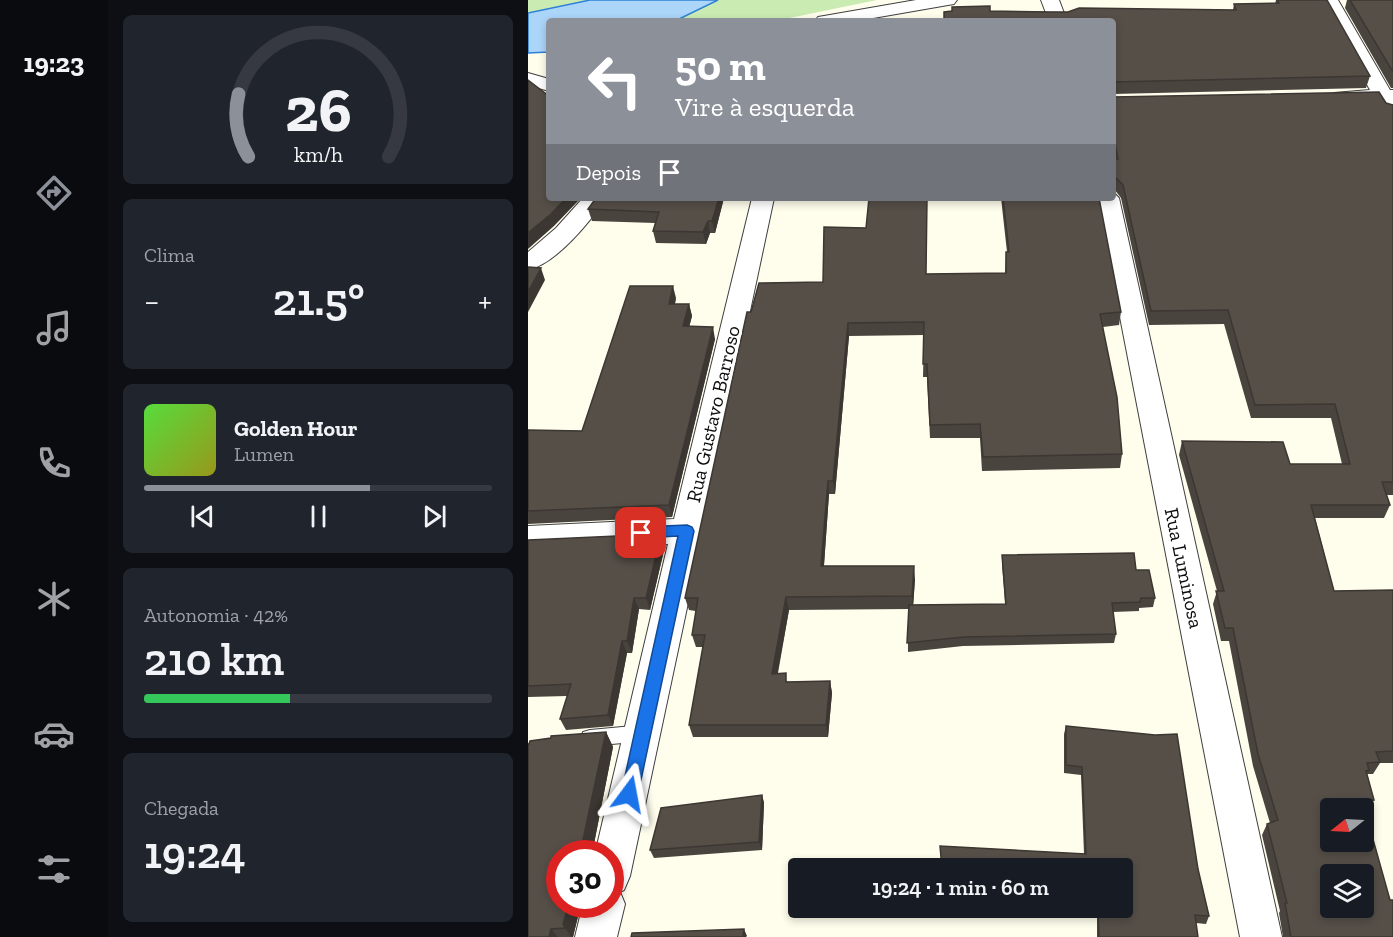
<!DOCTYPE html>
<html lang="pt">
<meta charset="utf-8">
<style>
:root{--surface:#171b24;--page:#20242c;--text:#f1f3f6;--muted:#9ea1a6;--line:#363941;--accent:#8c9099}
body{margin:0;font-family:"Zilla Slab",serif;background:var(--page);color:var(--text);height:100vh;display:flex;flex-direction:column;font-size:22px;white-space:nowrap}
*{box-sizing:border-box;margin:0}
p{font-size:20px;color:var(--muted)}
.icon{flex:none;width:33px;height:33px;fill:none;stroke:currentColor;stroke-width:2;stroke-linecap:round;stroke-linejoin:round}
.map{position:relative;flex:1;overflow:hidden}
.panel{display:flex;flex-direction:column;gap:15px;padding:15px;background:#0d0f14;width:420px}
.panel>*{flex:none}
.guide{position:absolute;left:18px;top:18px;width:570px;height:183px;border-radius:6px;box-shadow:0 3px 9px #0003;background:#8c9099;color:#fff;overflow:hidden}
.needle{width:39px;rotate:252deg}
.fabs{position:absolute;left:792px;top:798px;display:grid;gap:12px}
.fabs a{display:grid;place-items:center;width:54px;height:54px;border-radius:6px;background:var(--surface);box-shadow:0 3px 9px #0003;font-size:30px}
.speed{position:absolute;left:18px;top:840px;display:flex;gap:12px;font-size:30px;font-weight:700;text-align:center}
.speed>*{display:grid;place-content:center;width:78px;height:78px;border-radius:50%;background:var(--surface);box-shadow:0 3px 9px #0003;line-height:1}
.speed .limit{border:9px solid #d22;background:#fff;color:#111}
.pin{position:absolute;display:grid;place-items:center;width:51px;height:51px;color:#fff;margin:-26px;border-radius:12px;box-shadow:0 3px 9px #0006}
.me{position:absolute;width:66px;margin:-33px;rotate:13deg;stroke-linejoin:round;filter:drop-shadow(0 0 4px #0008)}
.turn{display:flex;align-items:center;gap:21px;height:126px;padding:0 30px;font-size:27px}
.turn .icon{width:78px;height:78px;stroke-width:2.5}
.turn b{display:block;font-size:42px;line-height:51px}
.then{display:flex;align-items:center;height:57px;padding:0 30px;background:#0003;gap:12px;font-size:22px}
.big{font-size:45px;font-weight:600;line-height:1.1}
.panel .card{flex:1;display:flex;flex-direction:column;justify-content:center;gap:9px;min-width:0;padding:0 21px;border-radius:9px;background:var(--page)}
.panel .dial{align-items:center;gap:0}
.dial svg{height:156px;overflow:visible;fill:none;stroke:var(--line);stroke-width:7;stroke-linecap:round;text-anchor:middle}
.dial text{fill:var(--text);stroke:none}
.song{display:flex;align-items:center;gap:18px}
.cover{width:72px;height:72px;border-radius:9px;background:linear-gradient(135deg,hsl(110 70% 55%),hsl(60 70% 35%))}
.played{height:6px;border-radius:3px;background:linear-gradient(90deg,var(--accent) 65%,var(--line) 65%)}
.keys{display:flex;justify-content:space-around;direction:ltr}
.heat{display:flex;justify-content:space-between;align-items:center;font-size:33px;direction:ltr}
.charge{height:9px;border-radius:4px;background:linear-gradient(90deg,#34c759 42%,var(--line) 0)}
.trip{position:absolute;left:260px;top:858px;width:345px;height:60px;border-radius:6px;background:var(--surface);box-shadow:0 3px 9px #0003;font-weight:600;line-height:60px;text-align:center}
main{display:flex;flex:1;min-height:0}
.tabs{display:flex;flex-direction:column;width:108px;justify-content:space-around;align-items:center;background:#090b0e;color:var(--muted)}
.tabs .icon{width:42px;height:42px}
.tabs .on{color:var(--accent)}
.tabs b{font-size:27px;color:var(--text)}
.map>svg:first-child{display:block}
.green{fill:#caecb3}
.water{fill:#acd5fa;stroke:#2e81d7;stroke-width:1.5}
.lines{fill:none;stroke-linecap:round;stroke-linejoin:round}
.service-casing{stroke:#3f3f3f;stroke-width:2}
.minor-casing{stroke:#3f3f3f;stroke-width:2}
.service{fill:#fff;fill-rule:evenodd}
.minor{fill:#fff;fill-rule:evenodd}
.wall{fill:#4a443e}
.shaded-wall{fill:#3c3732}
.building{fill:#564f48;stroke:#3c3732;stroke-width:1.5;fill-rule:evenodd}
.route{fill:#1a73e8;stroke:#114b97;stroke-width:1.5}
.labels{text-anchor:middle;stroke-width:6;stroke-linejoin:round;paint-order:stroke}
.street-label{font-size:20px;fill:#0c0c0c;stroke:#fff}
</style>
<main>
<nav class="tabs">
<b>19:23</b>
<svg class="icon on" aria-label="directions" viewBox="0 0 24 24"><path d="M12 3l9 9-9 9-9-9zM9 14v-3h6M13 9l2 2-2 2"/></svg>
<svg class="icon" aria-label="music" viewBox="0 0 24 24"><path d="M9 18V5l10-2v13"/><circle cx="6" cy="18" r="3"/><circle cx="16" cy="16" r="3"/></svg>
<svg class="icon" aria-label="phone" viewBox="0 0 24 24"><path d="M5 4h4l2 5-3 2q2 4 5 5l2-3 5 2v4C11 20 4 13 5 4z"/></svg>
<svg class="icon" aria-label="climate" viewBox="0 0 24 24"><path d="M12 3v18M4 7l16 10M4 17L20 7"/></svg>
<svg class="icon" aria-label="car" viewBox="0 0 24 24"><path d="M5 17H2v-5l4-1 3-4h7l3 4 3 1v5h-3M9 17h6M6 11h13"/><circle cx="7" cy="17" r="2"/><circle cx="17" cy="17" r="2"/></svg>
<svg class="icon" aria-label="filters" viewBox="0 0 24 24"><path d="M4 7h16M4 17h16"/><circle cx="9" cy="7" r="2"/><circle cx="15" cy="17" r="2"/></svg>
</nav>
<section class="panel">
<div class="card dial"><svg viewBox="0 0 100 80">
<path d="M14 69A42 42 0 1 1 86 69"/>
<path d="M14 69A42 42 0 0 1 9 37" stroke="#8c9099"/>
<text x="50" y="56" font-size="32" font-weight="700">26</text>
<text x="50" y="72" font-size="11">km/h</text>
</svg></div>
<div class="card"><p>Clima</p>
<div class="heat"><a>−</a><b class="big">21.5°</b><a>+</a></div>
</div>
<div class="card">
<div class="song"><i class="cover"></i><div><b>Golden Hour</b><p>Lumen</p></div></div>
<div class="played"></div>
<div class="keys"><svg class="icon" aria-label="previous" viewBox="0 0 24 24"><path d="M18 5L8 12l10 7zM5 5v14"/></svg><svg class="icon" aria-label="pause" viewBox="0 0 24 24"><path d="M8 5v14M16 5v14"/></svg><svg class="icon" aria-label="next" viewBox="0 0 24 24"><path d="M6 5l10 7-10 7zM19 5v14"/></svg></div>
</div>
<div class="card"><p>Autonomia · 42%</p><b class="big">210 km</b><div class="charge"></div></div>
<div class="card"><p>Chegada</p><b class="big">19:24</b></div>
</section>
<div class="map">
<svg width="865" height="937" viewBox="0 0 865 937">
<rect width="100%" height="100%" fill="#fffdec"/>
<path class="green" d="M0,0H62L0,13Z
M190,0H349L247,21H147Z"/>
<path class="water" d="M62,0H190L147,21H21V52L0,53V13Z"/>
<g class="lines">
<defs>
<path id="service" d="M116,725L123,727L125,733L123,739L116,741L62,746L55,744L53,738L55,732L62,730Z"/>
<path id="minor" d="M388,0H429L426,4L420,5L328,21H287L290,17L296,16Z
M513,0H531L539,21H521Z
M792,0H810L862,90H865V116L856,114L849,102L806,101L803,97L806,93L842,90Z
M0,73L21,79V91L0,85Z
M585,192L591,198L754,937H712L569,198H585Z
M55,198H78C62,222 29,263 0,270V252L28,228Z
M224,198H246L102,876L96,890L92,892L97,904L89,937H47L55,904H82V854H67L140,544L0,550V526L146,519Z"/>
</defs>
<use href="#service" class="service-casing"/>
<use href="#minor" class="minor-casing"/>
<use href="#service" class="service"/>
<use href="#minor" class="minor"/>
</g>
<path class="wall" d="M748,0H799L842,76L838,88L585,94V21L462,11L540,12L705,10L706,4H747Z
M819,0H865V88H863L817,8Z
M585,97L858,103L865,105V495H859L862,505L856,518H787L806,591L865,590V763H852L845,774H839L846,800L839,811H837L865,937H755L751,913L752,911L734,835L739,824L742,823L725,766L701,641H693L685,604L689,591L651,455L654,441L762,464H814L803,418H723L696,324L621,325L593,198L587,190H585V159H586L585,153Z
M68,198H196L187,233H182L178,244L128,243L125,231L127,223L64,221L60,209Z
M473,198H571L593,312L591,325L575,327L594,454L592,468L454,471L452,438H402L399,377H395L396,335L321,336L307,494H301L296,566L387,579L385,605L477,604L474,564V555L608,570L627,598L625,607L611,608V611L585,612L588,634L586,643L435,646L380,652V609L261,610L250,673L260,682L302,681L304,693L300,737H165L161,725L175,647H168L164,635L168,611L161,610L157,598L223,312L295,282L338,228L399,274L477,273L478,252H479Z
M148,298L147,304H161L164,316L161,327L187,339L144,517L0,524V430L54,431Z
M0,540L137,546L122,610L111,609L104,653H99L85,726L38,730L32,719L39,696L0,697Z
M538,726L670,869L681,916L678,924L668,923L670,937H569V917L418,908H594V868H414L412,846L556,854L553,775L536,773V734Z
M78,732L85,747L64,854H32V904H53L45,937H0V744H1L2,741L23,738V736Z
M234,795L236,803L234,850L126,858L122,850Z"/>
<path class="shaded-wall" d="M38,198H53L26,226L0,249V233Z
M191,198H196L187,233L184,221Z
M180,221L182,233L178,244L175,232Z
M13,268L17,280L0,312V292Z
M145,286L148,298L144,316L141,304Z
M161,304L164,316L158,339L155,326Z
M320,323L321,336L307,494L305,481Z
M185,327L187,339L144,517L141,505Z
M300,481L301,494L295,578L293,566Z
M133,534L137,546L122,610L118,598Z
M386,566L387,579L385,609L384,596Z
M258,597L261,610L247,686L244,674Z
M106,598L111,609L104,653L99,641Z
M94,641L99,653L85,726L80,715Z
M302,681L304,693L300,737L298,725Z
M78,732L85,747L64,854H52Z
M234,795L236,803L234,850L231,842Z
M41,904H53L45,937H43L37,928L35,924Z
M23,929L30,937H21Z
M216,929L219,936L218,937H215Z"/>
<path class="building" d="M749,0H799L842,76L586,82L585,83V21H416V12L424,11V7L462,6V11L522,12H540L551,8L708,10L706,4L751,3Z
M822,0H865V72Z
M0,80L21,96V198H38L23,214L0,233Z
M851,92L858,103L865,105V482H854L862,505H783L806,591L865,590V751L848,752L852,762L839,763L841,770L838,771L846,800H834L862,900H865V937H763L757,903H759L739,824L750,820L730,754L705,628H697L688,591H696L654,441L755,442L762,464H822L807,404L727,405L700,310L623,311L595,185L588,178H585V159H590L585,133V125L586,124L585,117V97ZM802,808H836V842H802ZM802,874H836V908H802Z
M68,198H191L184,221H180L175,232L125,231L131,212L60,209Z
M341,198H399L398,274L478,273V252H481L475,198H571L593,312L572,314L589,397L594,454L455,457L452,424L402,425L399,364H395L396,322L320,323L305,481H300L293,566H386L384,596L258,597L244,674L258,673V682L302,681L298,725H161L177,635H164L170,598H157L219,312H223L231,283L295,282L296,227L338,228Z
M0,267L13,268L0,292Z
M102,286H145L141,304H161L155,326L185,327L141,505L0,511V430L54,431Z
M133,534L118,598H106L99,641H94L80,715L32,719L43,684L0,686V540Z
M606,553L608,570H621L627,598H613L612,602L584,603L588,634L435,637L379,643L381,605L478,604L474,555Z
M538,726L627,735L649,734L670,869L681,916L667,915L670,937H571L570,910L535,908H594V868H414L412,846L558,854L554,767L538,765Z
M78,732L52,854H32V904H41L35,924L37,928L23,929L21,937H0V744H1L2,741L23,738V736Z
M234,795L231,842L122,850L133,808Z
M216,929L215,937H103L104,933Z"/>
<path class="route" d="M159,525L164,527L166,531L110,794L108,800L101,802L95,800L93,794L150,536L113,538L108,537L106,533L108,529L113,527Z"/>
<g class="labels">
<g class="street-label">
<text transform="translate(185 414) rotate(-77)" y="7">Rua Gustavo Barroso</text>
<text transform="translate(656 568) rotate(78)" y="7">Rua Luminosa</text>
</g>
</g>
</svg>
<div class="fabs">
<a><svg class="needle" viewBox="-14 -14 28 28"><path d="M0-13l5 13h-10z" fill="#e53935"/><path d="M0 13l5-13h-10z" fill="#9ea1a6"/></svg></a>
<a><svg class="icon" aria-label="layers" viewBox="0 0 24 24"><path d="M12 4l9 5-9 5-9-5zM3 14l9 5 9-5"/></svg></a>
</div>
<div class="speed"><div class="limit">30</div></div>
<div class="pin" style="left:113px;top:533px;background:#d93025"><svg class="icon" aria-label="arrive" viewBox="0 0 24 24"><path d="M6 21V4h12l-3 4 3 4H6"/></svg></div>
<svg class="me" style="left:101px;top:794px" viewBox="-20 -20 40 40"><path d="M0-17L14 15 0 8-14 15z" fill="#1a73e8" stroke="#fff" stroke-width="4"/></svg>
<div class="trip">19:24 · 1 min · 60 m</div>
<div class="guide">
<div class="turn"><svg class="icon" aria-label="left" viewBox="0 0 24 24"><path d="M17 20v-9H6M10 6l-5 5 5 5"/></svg><div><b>50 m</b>Vire à esquerda</div></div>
<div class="then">Depois<svg class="icon" aria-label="arrive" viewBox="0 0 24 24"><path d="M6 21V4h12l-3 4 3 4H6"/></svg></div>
</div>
</div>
</main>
